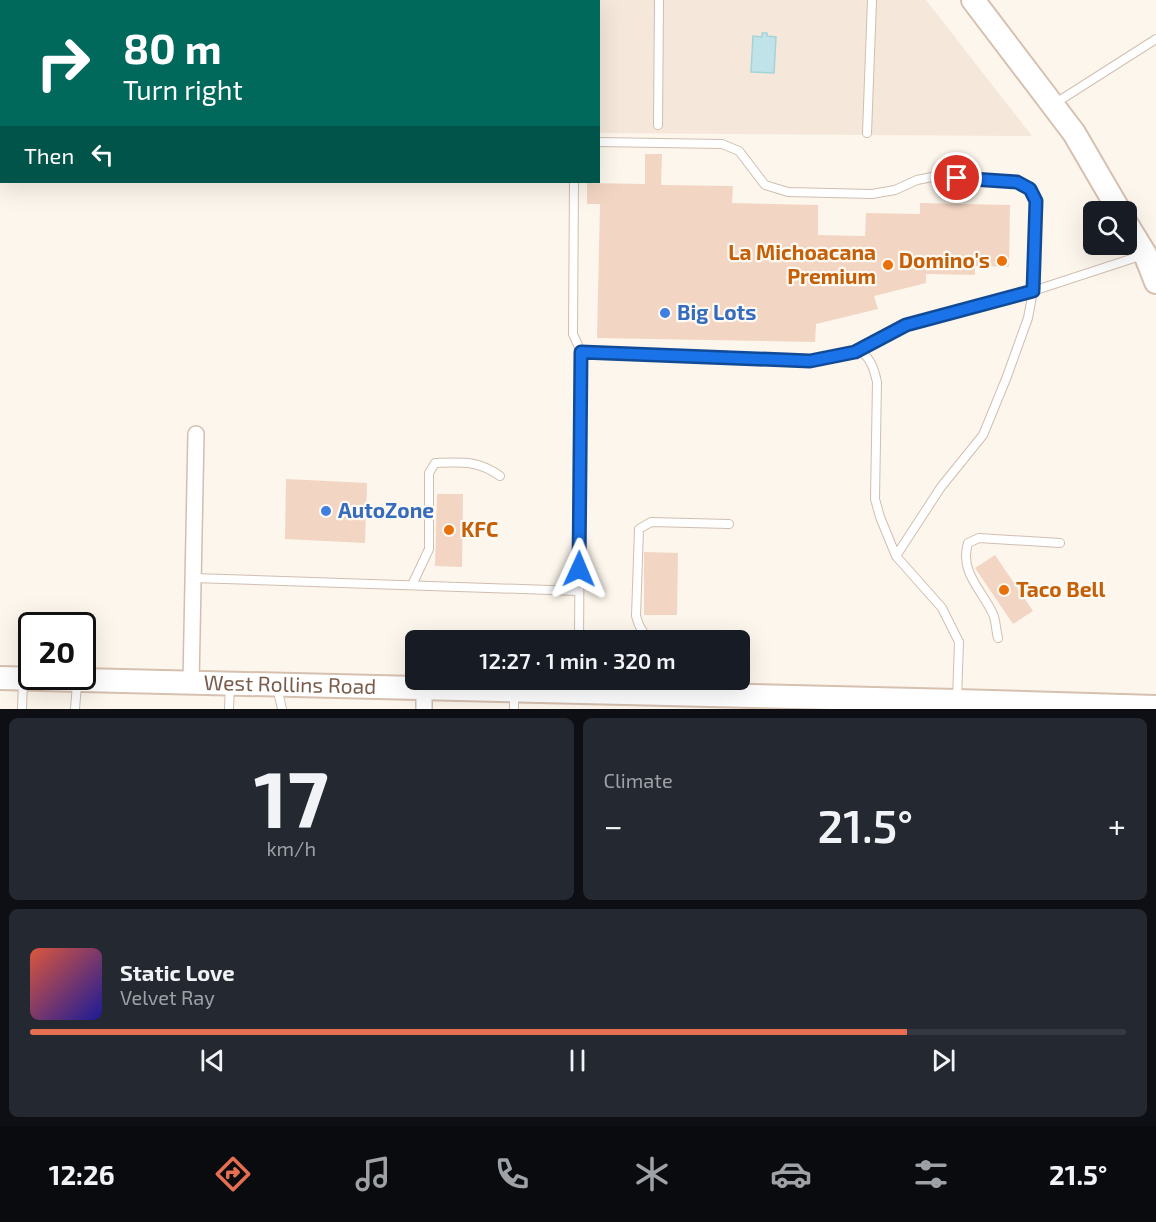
<!DOCTYPE html>
<meta charset="utf-8">
<style>
:root{--surface:#171b24;--page:#242831;--text:#f1f3f6;--muted:#9ea1a6;--line:#363941;--accent:#e76f51}
body{margin:0;font-family:"Exo 2",sans-serif;background:var(--page);color:var(--text);height:100vh;display:flex;flex-direction:column;font-size:22px;white-space:nowrap}
*{box-sizing:border-box;margin:0}
p{font-size:20px;color:var(--muted)}
.icon{flex:none;width:33px;height:33px;fill:none;stroke:currentColor;stroke-width:2;stroke-linecap:round;stroke-linejoin:round}
.map{position:relative;height:709px;overflow:hidden}
.side{display:flex;flex-direction:column;gap:9px;padding:9px;background:#0d0f14;flex:1}
.side>*{flex:none}
.top-card{position:absolute;left:0px;top:0px;width:600px;height:183px;box-shadow:0 6px 24px #0002;background:#00695c;color:#fff;overflow:hidden}
.buttons{position:absolute;left:1083px;top:201px;display:grid;gap:12px}
.buttons a{display:grid;place-items:center;width:54px;height:54px;border-radius:9px;background:var(--surface);box-shadow:0 6px 24px #0002;font-size:30px}
.speed{position:absolute;left:18px;top:612px;display:flex;gap:12px;font-size:30px;font-weight:700;text-align:center}
.speed>*{display:grid;place-content:center;width:78px;height:78px;border-radius:50%;background:var(--surface);box-shadow:0 6px 24px #0002;line-height:1}
.speed .limit{border:3px solid #111;border-radius:9px;background:#fff;color:#111}
.pin{position:absolute;display:grid;place-items:center;width:51px;height:51px;color:#fff;margin:-26px;border:3px solid #fff;border-radius:50%;box-shadow:0 2px 6px #0007}
.me{position:absolute;width:66px;margin:-33px;rotate:1deg;stroke-linejoin:round;filter:drop-shadow(0 0 4px #0008)}
.turn{display:flex;align-items:center;gap:21px;height:126px;padding:0 24px;font-size:27px}
.turn .icon{width:78px;height:78px;stroke-width:2.5}
.turn b{display:block;font-size:42px;line-height:51px}
.then{display:flex;align-items:center;height:57px;padding:0 24px;background:#0003;gap:12px;font-size:22px}
.big{font-size:45px;font-weight:600;line-height:1.1}
.side .tile{flex:1;display:flex;flex-direction:column;justify-content:center;gap:9px;min-width:0;padding:0 21px;border-radius:9px;background:var(--page)}
.side .dial{align-items:center;gap:0}
.dial b{font-size:78px;line-height:1}
.song{display:flex;align-items:center;gap:18px}
.cover{width:72px;height:72px;border-radius:9px;background:linear-gradient(135deg,hsl(10 70% 55%),hsl(240 70% 35%))}
.played{height:6px;border-radius:3px;background:linear-gradient(90deg,var(--accent) 80%,var(--line) 80%)}
.keys{display:flex;justify-content:space-around;direction:ltr}
.heat{display:flex;justify-content:space-between;align-items:center;font-size:33px;direction:ltr}
.side .tiles{flex:1;display:grid;gap:9px;grid-template-columns:1fr 1fr}
.tile:last-child{grid-column:span 2}
.trip{position:absolute;left:405px;top:630px;width:345px;height:60px;border-radius:9px;background:var(--surface);box-shadow:0 6px 24px #0002;font-weight:600;line-height:60px;text-align:center}
.menu{display:flex;height:96px;justify-content:space-around;align-items:center;background:#090b0e;color:var(--muted)}
.menu .icon{width:42px;height:42px}
.menu .selected{color:var(--accent)}
.menu b{font-size:27px;color:var(--text)}
.map>svg:first-child{display:block}
.residential{fill:#f5e8da}
.water{fill:#bfe3e8;stroke:#a5d3da;stroke-width:1.5}
.building{fill:#f3d5c3}
.lines{fill:none;stroke-linecap:round;stroke-linejoin:round}
.service-casing{stroke:#d1beb0;stroke-width:10}
.minor-casing{stroke:#d1beb0;stroke-width:18}
.secondary-casing{stroke:#d6c0b0;stroke-width:26}
.service{stroke:#fff;stroke-width:8}
.minor{stroke:#fff;stroke-width:15}
.secondary{stroke:#fff;stroke-width:22}
.route-casing{stroke:#114b97;stroke-width:15}
.route{stroke:#1a73e8;stroke-width:10}
.food-dot{fill:#e8710a;stroke:#fffaf3;stroke-width:2}
.shop-dot{fill:#3f7fe0;stroke:#fffaf3;stroke-width:2}
.labels{text-anchor:middle;stroke-width:4.5;stroke-linejoin:round;paint-order:stroke}
.food-label{font-size:21px;font-weight:bold;fill:#c56008;stroke:#fffaf3;text-anchor:end}
.shop-label{font-size:21px;font-weight:bold;fill:#366cbe;stroke:#fffaf3;text-anchor:start}
.street-label{font-size:21px;fill:#7a5c4d;stroke:#fffaf3}
</style>
<div class="map">
<svg width="1156" height="709" viewBox="0 0 1156 709">
<rect width="100%" height="100%" fill="#fdf6ec"/>
<path class="residential" d="M0,0H926L1032,136L599,133L598,2H2L0,128Z"/>
<path class="water" d="M762,33H767V36L776,37L774,73L751,72L753,36L762,37Z"/>
<path class="building" d="M645,154H662L661,185L733,186L732,203L818,205V235L865,236L866,213L920,214V203L1010,205L1009,267L975,266V275L926,274V283L874,296L878,309L816,324L815,342L597,338L600,204H587V183L645,184Z
M286,479L367,483L365,543L285,539Z
M437,494H463L462,567L435,566Z
M644,552L678,553L677,615H644Z
M995,555L1033,611L1013,624L975,568Z"/>
<g class="lines">
<defs>
<path id="service" d="M163,2V0
M326,2V0
M489,2V0
M1054,104L1156,39
M658,125L659,0
M867,133L872,0
M598,142L722,144L739,151L765,185L788,192L872,194L895,190L917,180L937,176L1017,181L1030,189L1036,201L1033,291L1028,318L1006,379L983,435L941,487L896,556L942,608L959,642L957,699
M574,182L573,334L581,352
M860,350C871,359 874,369 877,382L875,499L880,517L896,556
M193,578L579,591
M412,585L429,549V473L435,463C461,462 478,460 500,476
M998,638C996,631 996,621 993,614C982,590 959,572 968,543L979,538L1060,543
M579,640L581,352L810,361L855,352L906,325L1033,291L1143,255
M721,640L646,637L639,625L636,616L639,529L651,522L729,524
M277,687L282,709
M22,709L23,681
M75,709L77,684
M229,709L230,686
M514,709V692"/>
<path id="minor" d="M191,683L196,434
M424,689V709"/>
<g id="secondary">
<path d="M973,0L1074,133L1120,212"/>
<path d="M1126,223L1145,254L1156,282"/>
<path id="s1" d="M0,678L957,701L1156,707"/>
</g>
</defs>
<use href="#service" class="service-casing"/>
<use href="#minor" class="minor-casing"/>
<use href="#secondary" class="secondary-casing"/>
<use href="#service" class="service"/>
<use href="#minor" class="minor"/>
<use href="#secondary" class="secondary"/>
</g>
<g class="lines">
<defs>
<path id="route" d="M579,569L581,352L810,361L855,352L906,325L1033,291L1036,201L1030,189L1017,182L957,178"/>
</defs>
<use href="#route" class="route-casing"/>
<use href="#route" class="route"/>
</g>
<g class="food-dot">
<circle cx="1002" cy="261" r="6"/>
<circle cx="888" cy="265" r="6"/>
<circle cx="449" cy="530" r="6"/>
<circle cx="1004" cy="590" r="6"/>
</g>
<g class="shop-dot">
<circle cx="665" cy="313" r="6"/>
<circle cx="326" cy="511" r="6"/>
</g>
<g class="labels">
<g class="food-label">
<text x="876" y="260">La Michoacana<tspan x="876" dy="24">Premium</tspan></text>
<text x="990" y="268">Domino's</text>
<text x="461" y="537" text-anchor="start">KFC</text>
<text x="1016" y="597" text-anchor="start">Taco Bell</text>
</g>
<g class="shop-label">
<text x="677" y="320">Big Lots</text>
<text x="338" y="518">AutoZone</text>
</g>
<g class="street-label">
<text dy="7" stroke="none"><textPath href="#s1" startOffset="290">West Rollins Road</textPath></text>
</g>
</g>
</svg>
<div class="buttons">
<a><svg class="icon" aria-label="search" viewBox="0 0 24 24"><circle cx="10" cy="10" r="6"/><path d="M15 15l6 6"/></svg></a>
</div>
<div class="speed"><div class="limit">20</div></div>
<div class="pin" style="left:957px;top:178px;background:#d93025"><svg class="icon" aria-label="arrive" viewBox="0 0 24 24"><path d="M6 21V4h12l-3 4 3 4H6"/></svg></div>
<svg class="me" style="left:579px;top:569px" viewBox="-20 -20 40 40"><path d="M0-17L14 15 0 8-14 15z" fill="#1a73e8" stroke="#fff" stroke-width="4"/></svg>
<div class="trip">12:27 · 1 min · 320 m</div>
<div class="top-card">
<div class="turn"><svg class="icon" aria-label="right" viewBox="0 0 24 24"><path d="M7 20v-9h11M14 6l5 5-5 5"/></svg><div><b>80 m</b>Turn right</div></div>
<div class="then">Then<svg class="icon" aria-label="left" viewBox="0 0 24 24"><path d="M17 20v-9H6M10 6l-5 5 5 5"/></svg></div>
</div>
</div>
<section class="side">
<div class="tiles">
<div class="tile dial"><b>17</b><p>km/h</p></div>
<div class="tile"><p>Climate</p>
<div class="heat"><a>−</a><b class="big">21.5°</b><a>+</a></div>
</div>
<div class="tile">
<div class="song"><i class="cover"></i><div><b>Static Love</b><p>Velvet Ray</p></div></div>
<div class="played"></div>
<div class="keys"><svg class="icon" aria-label="previous" viewBox="0 0 24 24"><path d="M18 5L8 12l10 7zM5 5v14"/></svg><svg class="icon" aria-label="pause" viewBox="0 0 24 24"><path d="M8 5v14M16 5v14"/></svg><svg class="icon" aria-label="next" viewBox="0 0 24 24"><path d="M6 5l10 7-10 7zM19 5v14"/></svg></div>
</div>
</div>
</section>
<nav class="menu">
<b>12:26</b>
<svg class="icon selected" aria-label="directions" viewBox="0 0 24 24"><path d="M12 3l9 9-9 9-9-9zM9 14v-3h6M13 9l2 2-2 2"/></svg>
<svg class="icon" aria-label="music" viewBox="0 0 24 24"><path d="M9 18V5l10-2v13"/><circle cx="6" cy="18" r="3"/><circle cx="16" cy="16" r="3"/></svg>
<svg class="icon" aria-label="phone" viewBox="0 0 24 24"><path d="M5 4h4l2 5-3 2q2 4 5 5l2-3 5 2v4C11 20 4 13 5 4z"/></svg>
<svg class="icon" aria-label="climate" viewBox="0 0 24 24"><path d="M12 3v18M4 7l16 10M4 17L20 7"/></svg>
<svg class="icon" aria-label="car" viewBox="0 0 24 24"><path d="M5 17H2v-5l4-1 3-4h7l3 4 3 1v5h-3M9 17h6M6 11h13"/><circle cx="7" cy="17" r="2"/><circle cx="17" cy="17" r="2"/></svg>
<svg class="icon" aria-label="filters" viewBox="0 0 24 24"><path d="M4 7h16M4 17h16"/><circle cx="9" cy="7" r="2"/><circle cx="15" cy="17" r="2"/></svg>
<b>21.5°</b>
</nav>
